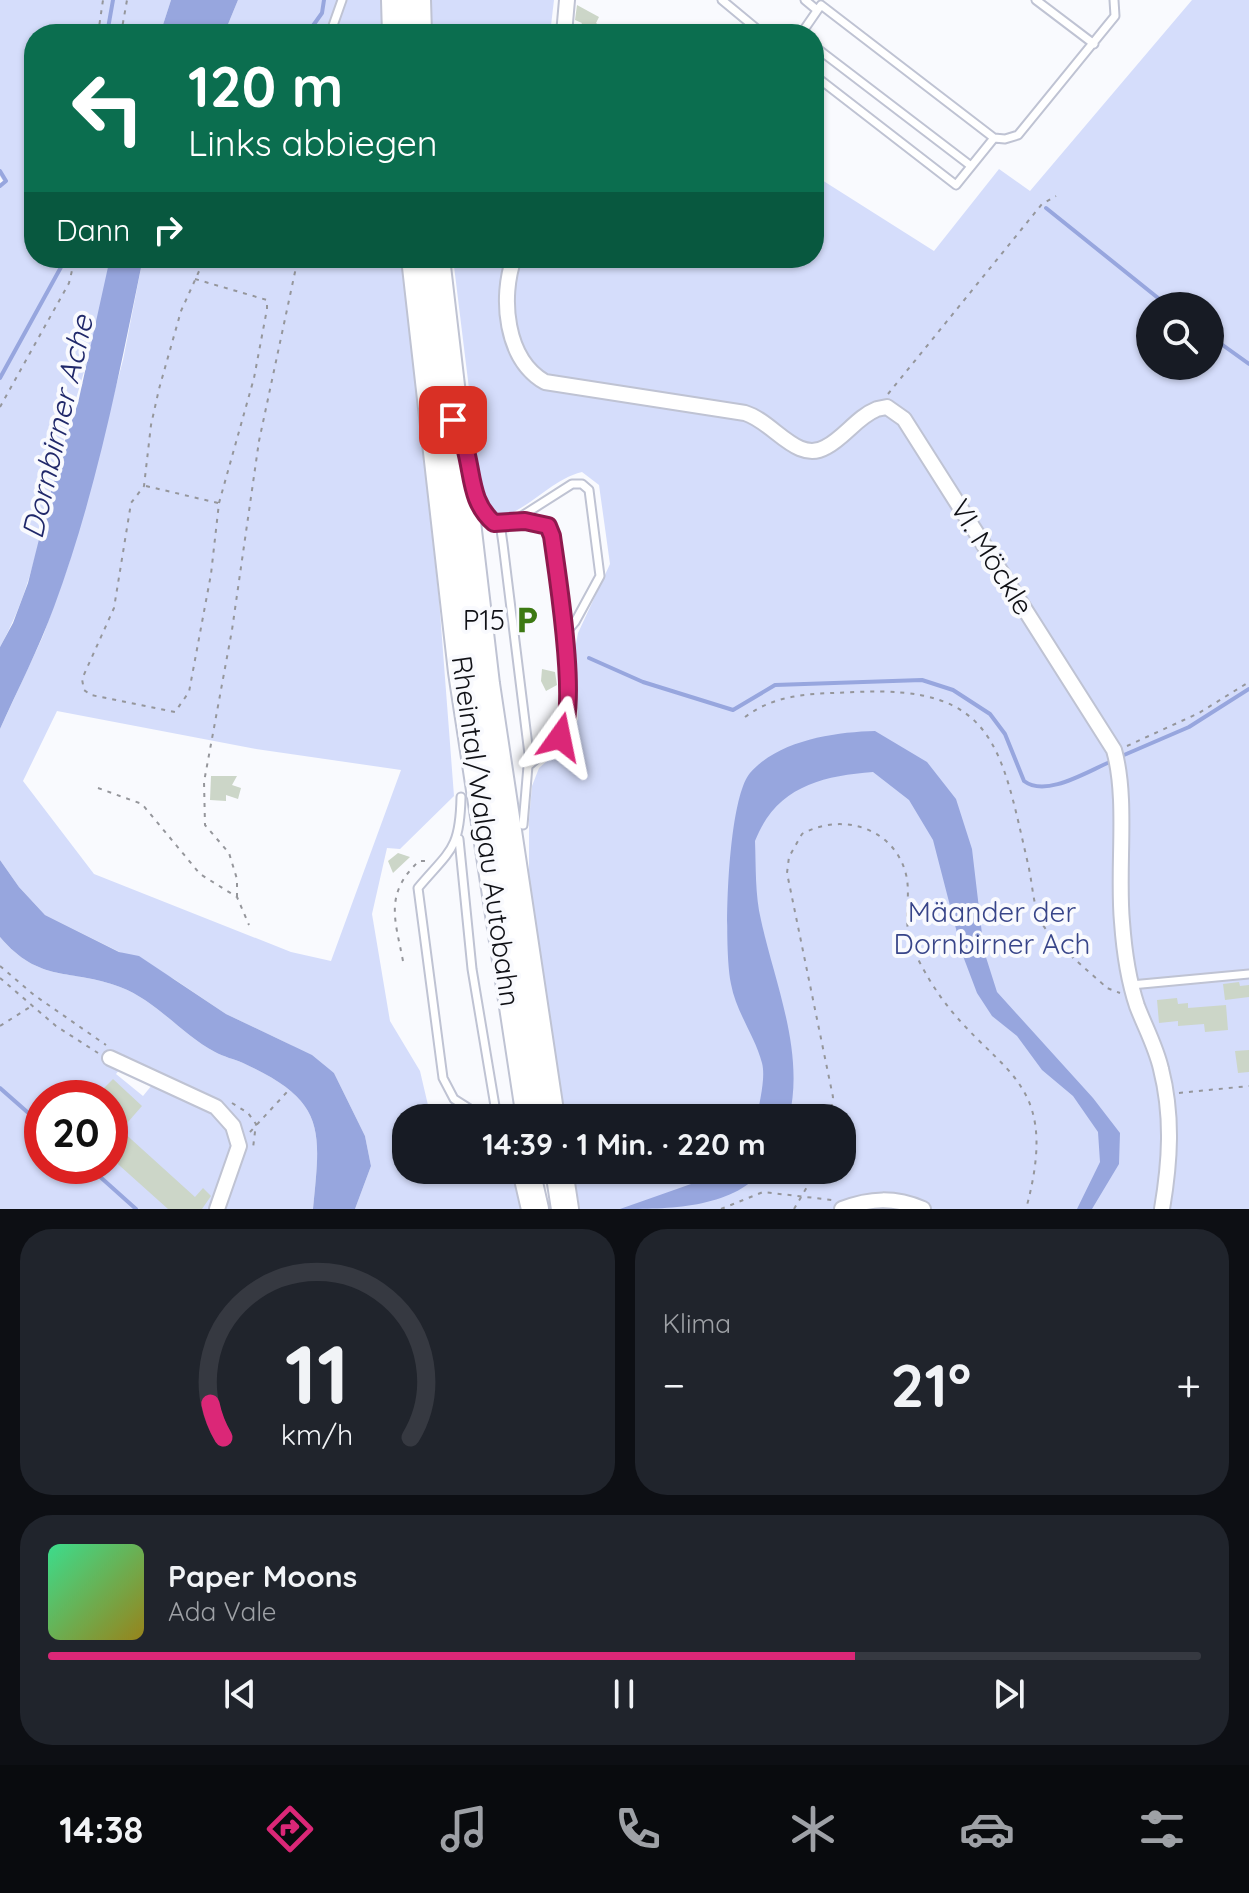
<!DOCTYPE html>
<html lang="de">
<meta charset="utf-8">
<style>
:root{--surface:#171b24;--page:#20242c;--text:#f1f3f6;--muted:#9ea1a6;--line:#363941;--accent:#db2777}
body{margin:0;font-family:Quicksand,sans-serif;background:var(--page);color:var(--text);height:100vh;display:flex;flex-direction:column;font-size:30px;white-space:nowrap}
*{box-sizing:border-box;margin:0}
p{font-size:26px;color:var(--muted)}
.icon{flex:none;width:44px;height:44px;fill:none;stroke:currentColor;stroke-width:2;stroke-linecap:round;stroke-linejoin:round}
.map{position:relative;height:1209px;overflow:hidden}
.sheet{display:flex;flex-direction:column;gap:20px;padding:20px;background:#0d0f14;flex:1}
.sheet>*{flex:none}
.top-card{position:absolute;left:24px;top:24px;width:800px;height:244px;border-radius:32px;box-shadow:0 2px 6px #0004;background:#0b6e4f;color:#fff;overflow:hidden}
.controls{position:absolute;left:1136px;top:292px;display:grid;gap:16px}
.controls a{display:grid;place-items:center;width:88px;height:88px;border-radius:50%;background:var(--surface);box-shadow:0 2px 6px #0004;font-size:40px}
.speed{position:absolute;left:24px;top:1080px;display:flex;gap:16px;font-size:40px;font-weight:700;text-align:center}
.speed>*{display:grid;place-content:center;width:104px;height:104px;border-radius:50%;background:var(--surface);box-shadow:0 2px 6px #0004;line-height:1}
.speed .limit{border:12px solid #d22;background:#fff;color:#111}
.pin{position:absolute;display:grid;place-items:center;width:68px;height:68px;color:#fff;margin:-34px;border-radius:16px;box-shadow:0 4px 12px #0006}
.me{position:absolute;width:88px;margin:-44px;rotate:12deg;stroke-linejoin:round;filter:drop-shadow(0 0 6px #0008)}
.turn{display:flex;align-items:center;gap:28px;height:168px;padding:0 32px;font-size:36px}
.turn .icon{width:104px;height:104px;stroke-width:2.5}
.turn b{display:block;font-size:56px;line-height:68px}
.then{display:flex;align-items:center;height:76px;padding:0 32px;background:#0003;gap:16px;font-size:30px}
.big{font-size:60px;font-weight:800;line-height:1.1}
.sheet .widget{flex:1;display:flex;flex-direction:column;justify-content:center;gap:12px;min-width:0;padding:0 28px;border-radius:32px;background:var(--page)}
.sheet .dial{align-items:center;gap:0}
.dial svg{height:208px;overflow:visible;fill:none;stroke:var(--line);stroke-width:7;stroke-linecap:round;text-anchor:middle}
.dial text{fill:var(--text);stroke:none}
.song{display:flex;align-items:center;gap:24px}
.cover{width:96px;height:96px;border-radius:12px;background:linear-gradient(135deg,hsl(150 70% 55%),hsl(50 70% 35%))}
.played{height:8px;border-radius:4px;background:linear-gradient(90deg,var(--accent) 70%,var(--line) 70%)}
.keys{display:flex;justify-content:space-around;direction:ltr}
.heat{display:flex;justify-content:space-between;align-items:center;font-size:44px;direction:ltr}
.sheet .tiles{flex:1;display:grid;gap:20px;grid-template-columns:1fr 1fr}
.widget:last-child{grid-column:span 2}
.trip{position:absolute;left:392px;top:1104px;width:464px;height:80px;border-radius:32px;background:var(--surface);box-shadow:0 2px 6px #0004;font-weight:800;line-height:80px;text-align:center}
.dock{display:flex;height:128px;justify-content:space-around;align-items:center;background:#090b0e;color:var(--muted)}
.dock .icon{width:56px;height:56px}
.dock .active{color:var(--accent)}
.dock b{font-size:36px;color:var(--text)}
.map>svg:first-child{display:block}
.green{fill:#d5ddfb;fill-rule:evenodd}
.water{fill:#97a6de}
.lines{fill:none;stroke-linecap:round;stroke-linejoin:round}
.stream{stroke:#97a6de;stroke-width:4}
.building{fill:#ccd6c8}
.lane-casing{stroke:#bfc3d3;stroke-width:11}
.street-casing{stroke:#bfc3d3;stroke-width:18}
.highway-casing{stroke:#bfc3d3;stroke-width:30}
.path{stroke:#95969b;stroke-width:2;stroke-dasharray:4 6;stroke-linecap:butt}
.lane{stroke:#fff;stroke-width:7}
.street{stroke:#fff;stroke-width:14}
.highway{stroke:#fff;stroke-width:26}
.route-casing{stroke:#8e194d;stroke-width:20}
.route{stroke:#db2777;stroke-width:14}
.labels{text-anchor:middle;stroke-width:8;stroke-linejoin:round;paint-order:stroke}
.street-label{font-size:28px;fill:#101116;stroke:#f9fafe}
.poi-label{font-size:28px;fill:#101116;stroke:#f9fafe;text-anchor:end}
.park-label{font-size:28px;fill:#384589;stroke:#f9fafe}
.water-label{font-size:30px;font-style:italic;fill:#20286a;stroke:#f9fafe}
</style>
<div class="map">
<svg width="1249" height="1209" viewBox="0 0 1249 1209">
<rect width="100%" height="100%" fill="#f9fafe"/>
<path class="green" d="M0,0H171L160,34H34V258H110C101,325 78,389 60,454C43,519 34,587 0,647V183L3,181L0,176Z
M238,0H384L386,34H224Z
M430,0H554L550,34H433Z
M1192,0H1249V1209H580L573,1170H842V1118H565L529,880V820L532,786L539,768L569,741L578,719L575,649L578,633L610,564L599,485L582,472C550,480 530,510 499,517L483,503L453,258H814V175L934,251L999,169L1030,191ZM1150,306H1210V366H1150Z
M143,258H401L439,599L454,796L400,849L387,848L372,914L390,1021L420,1071L431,1118H406V1170H520L530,1209H355L371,1166L365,1136L334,1073L291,1045L226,1014L174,979L45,915L19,887L0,860V729L43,636L69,563L123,360ZM57,711L256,749L401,770L331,961L291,952L94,874L23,781Z
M0,937C40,984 70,968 120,987C157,1001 181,1034 215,1052C224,1057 234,1059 243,1063C326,1101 321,1128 313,1209H0ZM128,1058L161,1074L143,1096L116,1074ZM42,1098H110V1166H42Z"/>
<path class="water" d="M171,0H238L224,34H160Z
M110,258H143C119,375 96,494 54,607C39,648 18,689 0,729V647L13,623L28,583L61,452L78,403Z
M875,731L927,762L956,799L972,849L984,951L997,992L1093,1098L1120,1133L1119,1164L1092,1209H1077L1100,1162L1098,1132L1073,1096L1042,1070L1017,1036L992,1016L977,993L963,956L933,840L909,800L873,772C821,776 776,787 755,841C756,867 755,895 761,920C775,984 805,1052 789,1118H757C759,1103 766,1078 762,1063C755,1036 736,1012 731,984C723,947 727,800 750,773C779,740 835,732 875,731Z
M0,860L19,887L45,915L119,952L139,956L226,1014L312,1055L334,1073L365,1136L371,1166L355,1209H313C321,1128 326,1101 243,1063C234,1059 224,1057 215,1052C181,1034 157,1001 120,987C70,968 40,984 0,937Z
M711,1170H763C732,1209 666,1209 620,1209L691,1184Z"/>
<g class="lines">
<path class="stream" d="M107,34L113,0
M307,34L322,13L324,0
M0,171L6,181L0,186
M1046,208L1168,306
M1210,336L1249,364
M0,378L66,258
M589,658L643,682L733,710L775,685L922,680L953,690L990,714L1005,734L1024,781C1046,798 1088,771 1110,762
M1124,755L1189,727L1249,689
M0,1088L42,1125
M88,1166L136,1209"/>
</g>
<path class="building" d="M577,5L599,17L596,23L601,27L597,34H576L582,23L575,20Z
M542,669L555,672L557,685L546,691L541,681Z
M211,776H237L232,785L241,788L238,799L226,795V801L210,800Z
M398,853L410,857L393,873L388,861Z
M1239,982L1240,986L1249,985V997L1225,1000L1223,984Z
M1177,998L1178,1004L1188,1003V1008L1226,1005L1228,1030L1205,1032L1204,1024L1178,1026V1021L1159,1023L1157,1000Z
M1249,1050V1072L1238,1073L1235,1051Z
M113,1079L142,1106L121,1130L195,1197L203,1188L211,1196L202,1209H168L110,1157V1108L117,1100L104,1088Z"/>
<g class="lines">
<defs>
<path id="lane" d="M722,0L763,34
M805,0L817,10
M1036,0L1094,44
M330,34L342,0
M801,34L821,5L994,138L956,185L814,75
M814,46L971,166
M994,138L1005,139L1018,135L1115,16L1114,0
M478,504L501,530L503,544L529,754L523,825
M514,521L572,484H582L589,490L600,576L575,622L564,635
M494,523L525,521L548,526L552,536C556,568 577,704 567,727C561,741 539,756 528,766
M461,797C460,850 450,850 418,888L443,1078L454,1099L484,1118
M459,839L472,969L497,1118
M1131,985L1249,974"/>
<path id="street" d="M564,34L567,0
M514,258C500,297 505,359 545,382L745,413C774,422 797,464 826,447C845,437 857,417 877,409L887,407L904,419L1114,750C1128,799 1117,869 1122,922C1124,950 1128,979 1137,1006C1145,1027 1156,1047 1161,1069C1173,1116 1170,1162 1162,1209
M110,1058L216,1107L233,1126L239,1146L217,1209
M842,1209C870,1198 895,1197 923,1209"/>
<path id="highway" d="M395,0L396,34
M417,0L418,34
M415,258L462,672L530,1118
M436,258L486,684L551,1118
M526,1170L535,1209
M559,1170L565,1209"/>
</defs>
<use href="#lane" class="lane-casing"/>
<use href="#street" class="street-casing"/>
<use href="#highway" class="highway-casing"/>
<path class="path" d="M98,34L103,0
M121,34L127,0
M195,279L267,300V309L254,378L219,503L211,574L189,692L175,712L91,695L84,690L82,679L114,608L131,503L144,486L151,425L159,389L181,311L205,258
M888,394L1042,204L1056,196
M0,407L69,283L75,258
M146,486L218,503
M745,717C778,692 816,694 856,692C995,685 1001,747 1028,864C1032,881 1033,902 1039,918C1048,939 1089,971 1107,988L1120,993
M1127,746L1199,713L1249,682
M98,788L142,804L200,874L237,897L249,925
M237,897V879L229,853L205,825L204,782L232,630L259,441L298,258
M403,961C395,919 384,894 419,861H426
M0,966L34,995L106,1045
M0,978L56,1026L98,1053
M0,1026L30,1007
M1179,1093L1249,1086
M232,1103L248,1113L256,1124L253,1148
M830,1118L833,1097L787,873L789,857L802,834C843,811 898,829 907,879C910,899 904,921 910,940C914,953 922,967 929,979C987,1076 1065,1066 1026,1209
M250,1132L287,1092
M721,1209L763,1192L832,1200
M794,1209L817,1170"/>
<use href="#lane" class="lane"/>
<use href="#street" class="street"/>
<use href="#highway" class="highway"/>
</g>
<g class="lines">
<defs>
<path id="route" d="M453,420C458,430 464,440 466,451C473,478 471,503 494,523L525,521L548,526L552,536C557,573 580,712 560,737"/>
</defs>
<use href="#route" class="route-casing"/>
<use href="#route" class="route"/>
</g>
<defs>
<symbol id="parking-bare" viewBox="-9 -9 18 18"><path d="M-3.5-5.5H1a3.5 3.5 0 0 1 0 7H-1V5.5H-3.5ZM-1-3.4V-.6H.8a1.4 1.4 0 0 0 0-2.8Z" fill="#3d7913" stroke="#f9fafe" stroke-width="2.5" paint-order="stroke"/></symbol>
</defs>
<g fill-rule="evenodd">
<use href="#parking-bare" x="507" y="600" width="40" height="40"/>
</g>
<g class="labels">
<g class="street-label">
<text transform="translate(992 557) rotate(58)" y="10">VI. Möckle</text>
<text transform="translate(486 831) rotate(82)" y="10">Rheintal/Walgau Autobahn</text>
</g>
<g class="poi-label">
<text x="505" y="630">P15</text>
</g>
<g class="park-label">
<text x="992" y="922">Mäander der<tspan x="992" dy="32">Dornbirner Ach</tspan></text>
</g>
<g class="water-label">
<text transform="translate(58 427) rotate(-77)" y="10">Dornbirner Ache</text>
</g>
</g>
</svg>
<div class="controls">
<a><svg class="icon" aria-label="search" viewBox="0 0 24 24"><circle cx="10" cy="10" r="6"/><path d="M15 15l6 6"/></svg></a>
</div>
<div class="speed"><div class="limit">20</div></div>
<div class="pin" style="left:453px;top:420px;background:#d93025"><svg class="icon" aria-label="arrive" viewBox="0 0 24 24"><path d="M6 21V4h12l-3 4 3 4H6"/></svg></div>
<svg class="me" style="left:560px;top:737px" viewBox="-20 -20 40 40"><path d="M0-17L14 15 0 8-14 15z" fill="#db2777" stroke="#fff" stroke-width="4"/></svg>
<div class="trip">14:39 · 1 Min. · 220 m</div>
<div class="top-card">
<div class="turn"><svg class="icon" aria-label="left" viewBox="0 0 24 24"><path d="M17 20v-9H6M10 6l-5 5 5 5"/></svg><div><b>120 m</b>Links abbiegen</div></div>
<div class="then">Dann<svg class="icon" aria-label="right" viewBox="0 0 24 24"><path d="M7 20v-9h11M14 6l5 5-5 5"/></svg></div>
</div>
</div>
<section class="sheet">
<div class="tiles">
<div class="widget dial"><svg viewBox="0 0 100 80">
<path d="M14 69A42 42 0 1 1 86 69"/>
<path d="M14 69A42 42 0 0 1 9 56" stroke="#db2777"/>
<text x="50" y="56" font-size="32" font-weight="700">11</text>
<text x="50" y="72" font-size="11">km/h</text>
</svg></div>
<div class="widget"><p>Klima</p>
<div class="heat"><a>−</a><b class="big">21°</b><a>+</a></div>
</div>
<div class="widget">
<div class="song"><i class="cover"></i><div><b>Paper Moons</b><p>Ada Vale</p></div></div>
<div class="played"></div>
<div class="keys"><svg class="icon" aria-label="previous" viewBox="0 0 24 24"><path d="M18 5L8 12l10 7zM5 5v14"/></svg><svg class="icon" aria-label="pause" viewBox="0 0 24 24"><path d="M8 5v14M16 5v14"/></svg><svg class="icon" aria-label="next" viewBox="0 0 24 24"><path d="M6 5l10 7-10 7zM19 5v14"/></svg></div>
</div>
</div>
</section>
<nav class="dock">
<b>14:38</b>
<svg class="icon active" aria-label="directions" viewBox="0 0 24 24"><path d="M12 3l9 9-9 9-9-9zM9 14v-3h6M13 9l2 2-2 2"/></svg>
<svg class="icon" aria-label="music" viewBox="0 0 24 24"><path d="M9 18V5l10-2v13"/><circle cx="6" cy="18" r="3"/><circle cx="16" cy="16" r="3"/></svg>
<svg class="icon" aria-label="phone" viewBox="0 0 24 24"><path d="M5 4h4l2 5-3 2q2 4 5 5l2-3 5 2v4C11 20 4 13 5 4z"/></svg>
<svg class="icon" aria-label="climate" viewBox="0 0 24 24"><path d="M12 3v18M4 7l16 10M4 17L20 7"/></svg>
<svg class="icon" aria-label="car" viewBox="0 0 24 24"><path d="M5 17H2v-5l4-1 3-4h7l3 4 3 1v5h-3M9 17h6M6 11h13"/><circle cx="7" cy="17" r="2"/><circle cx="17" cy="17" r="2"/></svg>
<svg class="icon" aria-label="filters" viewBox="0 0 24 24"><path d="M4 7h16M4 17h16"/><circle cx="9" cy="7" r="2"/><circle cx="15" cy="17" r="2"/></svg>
</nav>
